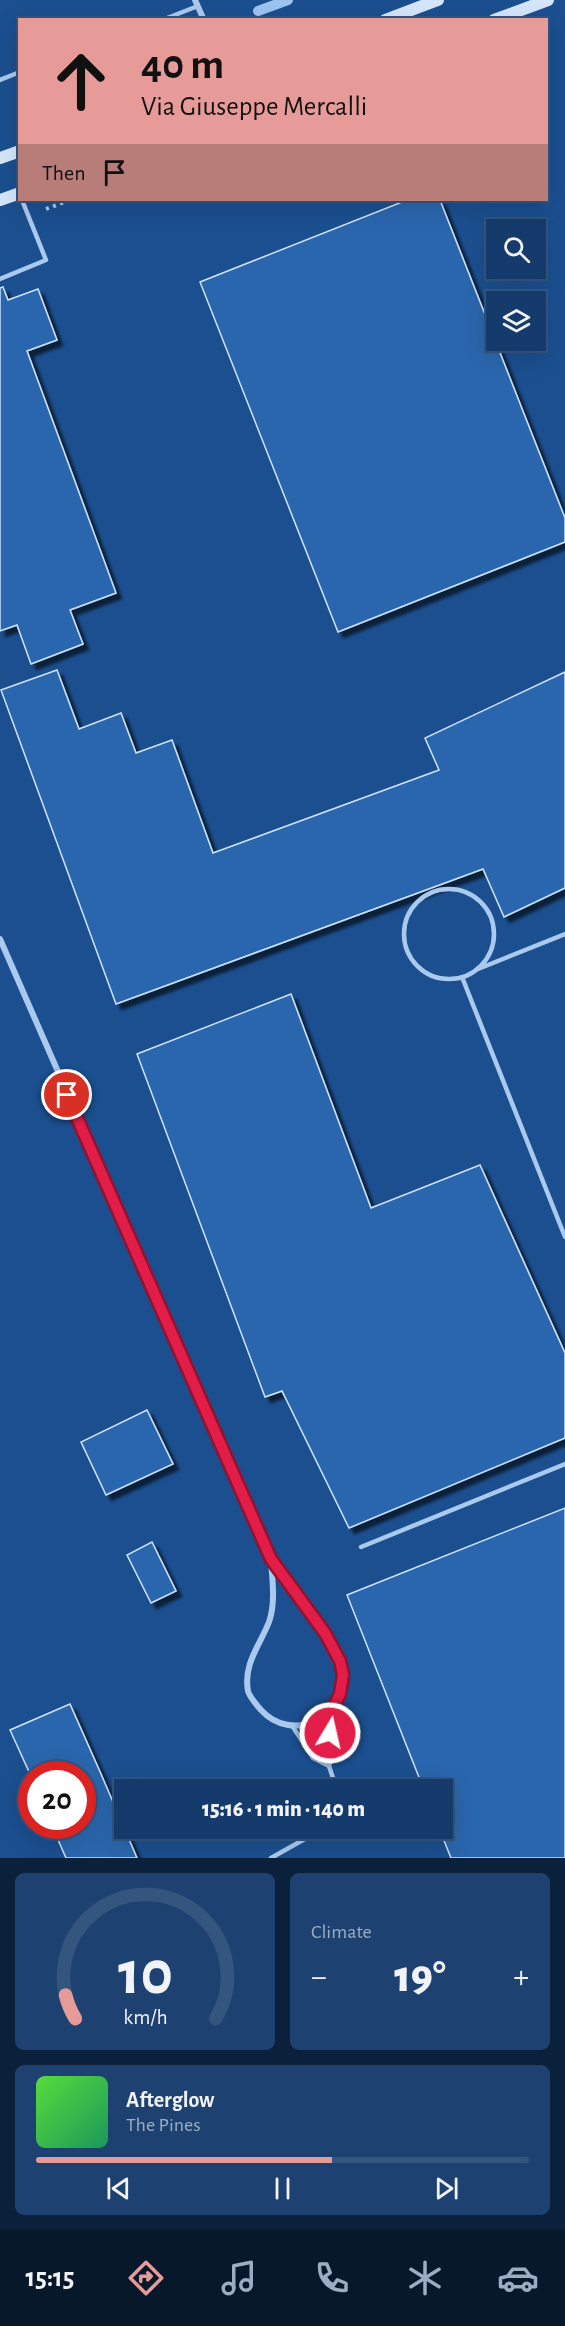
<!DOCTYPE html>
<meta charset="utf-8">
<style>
:root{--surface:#143b6b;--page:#1d4271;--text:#f1f3f6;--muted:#9dadc1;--line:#33557e;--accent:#e69b98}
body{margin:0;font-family:"Alegreya Sans",sans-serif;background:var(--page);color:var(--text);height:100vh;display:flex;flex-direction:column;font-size:22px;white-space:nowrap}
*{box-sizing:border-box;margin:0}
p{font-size:20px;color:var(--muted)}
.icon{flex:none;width:33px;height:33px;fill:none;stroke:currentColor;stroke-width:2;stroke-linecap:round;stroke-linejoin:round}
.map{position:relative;height:1858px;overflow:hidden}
.drawer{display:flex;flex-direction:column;gap:15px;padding:15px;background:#0b203b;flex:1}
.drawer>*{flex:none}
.banner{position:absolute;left:18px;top:18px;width:530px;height:183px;border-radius:0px;box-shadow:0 6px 24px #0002,0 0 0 2px var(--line);background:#e69b98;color:#111;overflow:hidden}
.controls{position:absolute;left:486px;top:219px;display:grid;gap:12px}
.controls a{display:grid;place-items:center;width:60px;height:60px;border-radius:0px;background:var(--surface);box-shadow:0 6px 24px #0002,0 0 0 2px var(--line);font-size:30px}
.speed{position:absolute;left:18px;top:1761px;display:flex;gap:12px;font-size:30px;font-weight:700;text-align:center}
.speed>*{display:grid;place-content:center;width:78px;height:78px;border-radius:50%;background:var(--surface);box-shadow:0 6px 24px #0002,0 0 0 2px var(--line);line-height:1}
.speed .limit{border:9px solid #d22;background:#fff;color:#111}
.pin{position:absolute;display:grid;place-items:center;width:51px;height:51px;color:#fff;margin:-26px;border:3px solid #fff;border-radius:50%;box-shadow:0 2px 6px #0007}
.me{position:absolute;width:66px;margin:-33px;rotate:9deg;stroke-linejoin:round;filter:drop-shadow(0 0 4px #0008)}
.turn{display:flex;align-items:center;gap:21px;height:126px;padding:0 24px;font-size:27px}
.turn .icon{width:78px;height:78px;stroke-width:2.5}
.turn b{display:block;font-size:42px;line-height:51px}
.then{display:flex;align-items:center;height:57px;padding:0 24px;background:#0003;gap:12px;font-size:22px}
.big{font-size:45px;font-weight:800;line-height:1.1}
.drawer .tile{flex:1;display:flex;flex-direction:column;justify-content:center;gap:9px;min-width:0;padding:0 21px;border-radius:9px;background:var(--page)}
.drawer .dial{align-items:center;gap:0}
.dial svg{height:156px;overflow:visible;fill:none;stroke:var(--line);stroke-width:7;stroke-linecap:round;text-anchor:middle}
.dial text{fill:var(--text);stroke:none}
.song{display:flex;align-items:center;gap:18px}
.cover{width:72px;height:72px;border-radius:9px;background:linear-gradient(135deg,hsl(110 70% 55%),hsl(150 70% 35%))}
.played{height:6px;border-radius:3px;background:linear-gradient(90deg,var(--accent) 60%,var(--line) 60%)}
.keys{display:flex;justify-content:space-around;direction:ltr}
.heat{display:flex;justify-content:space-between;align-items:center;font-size:33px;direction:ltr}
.drawer .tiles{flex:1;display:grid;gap:15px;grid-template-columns:1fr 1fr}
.tile:last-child{grid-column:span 2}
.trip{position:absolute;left:114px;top:1779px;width:339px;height:60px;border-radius:0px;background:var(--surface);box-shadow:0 6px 24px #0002,0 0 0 2px var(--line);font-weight:800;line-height:60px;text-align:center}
.tab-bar{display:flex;height:96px;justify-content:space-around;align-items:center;background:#08182b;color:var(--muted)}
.tab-bar .icon{width:42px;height:42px}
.tab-bar .active{color:var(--accent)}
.tab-bar b{font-size:27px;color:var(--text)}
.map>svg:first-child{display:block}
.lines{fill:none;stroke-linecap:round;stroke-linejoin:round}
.stream{stroke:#9cc4f0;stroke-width:10}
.building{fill:#2a66ad;stroke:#cfe3fa;stroke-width:1.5;filter:url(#shadow)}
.path{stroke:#a9c9ee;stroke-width:4;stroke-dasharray:3 4.5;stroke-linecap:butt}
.lane{stroke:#a9c9ee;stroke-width:4.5}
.street{stroke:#a9c9ee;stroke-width:6}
.secondary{stroke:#d6e6fa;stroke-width:12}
.route-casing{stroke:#92132f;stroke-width:15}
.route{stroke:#e11d48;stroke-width:10}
</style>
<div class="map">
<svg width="565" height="1858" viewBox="0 0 565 1858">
<defs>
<filter id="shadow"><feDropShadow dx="5.5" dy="5.5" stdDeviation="1.5" flood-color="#0009"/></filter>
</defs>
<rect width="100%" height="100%" fill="#1b4f8f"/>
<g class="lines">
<path class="stream" d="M258,11L288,0"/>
</g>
<path class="building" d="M407,200H440L565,518V542L338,632L200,282Z
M3,287L8,300L38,289L57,340L27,351L116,593L70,610L83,644L31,664L17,625L0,631V288Z
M57,670L79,729L121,713L136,753L172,740L213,853L439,770L425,738L565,672V888L504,917L483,869L116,1004L1,690Z
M291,994L371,1208L480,1165L565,1353V1438L349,1528L282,1391L265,1397L137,1054Z
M147,1410L173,1464L106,1495L81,1442Z
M565,1508V1858H451L439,1828H442V1790H424L347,1595Z
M152,1542L176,1591L151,1603L127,1555Z
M70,1704L101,1774L137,1858H66L52,1826H82V1774H30L10,1730Z"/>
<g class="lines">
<path class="path" d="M46,209L70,200"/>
<path class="lane" d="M162,20L198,6
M0,80L20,72
M0,279L46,260L22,200
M404 934a45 45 0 1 1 90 0a45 45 0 1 1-90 0Z
M478,969L565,934
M462,977L565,1237
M361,1547L565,1464
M325,1717L334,1749L329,1766L337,1790
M293,1727L313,1758L329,1766
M271,1858L303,1840L330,1828"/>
<path class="street" d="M195,0L204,20
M0,939L271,1559C290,1585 341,1644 343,1674C347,1720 291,1743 261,1710C256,1704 250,1698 248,1691C243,1664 260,1645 269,1622C276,1602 272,1579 271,1559"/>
<path class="secondary" d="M385,20L438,0
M494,20L548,0
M0,158L20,151
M0,200L20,193"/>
</g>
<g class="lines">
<defs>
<path id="route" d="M67,1095L271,1559L325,1633L340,1661L343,1675L340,1694L333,1708L325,1717L330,1733"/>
</defs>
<use href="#route" class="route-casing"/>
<use href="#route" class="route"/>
</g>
</svg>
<div class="controls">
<a><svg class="icon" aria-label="search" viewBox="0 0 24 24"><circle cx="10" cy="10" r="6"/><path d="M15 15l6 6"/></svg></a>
<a><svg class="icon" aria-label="layers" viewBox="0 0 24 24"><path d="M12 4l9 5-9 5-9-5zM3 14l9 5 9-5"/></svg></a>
</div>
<div class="speed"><div class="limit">20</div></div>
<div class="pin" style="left:67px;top:1095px;background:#d93025"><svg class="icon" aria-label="arrive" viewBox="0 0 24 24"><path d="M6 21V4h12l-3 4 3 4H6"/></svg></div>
<svg class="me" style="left:330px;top:1733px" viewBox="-20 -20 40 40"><circle r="17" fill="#e11d48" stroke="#fff" stroke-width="3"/><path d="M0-11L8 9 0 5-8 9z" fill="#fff"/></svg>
<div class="trip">15:16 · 1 min · 140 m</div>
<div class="banner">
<div class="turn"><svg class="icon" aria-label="ahead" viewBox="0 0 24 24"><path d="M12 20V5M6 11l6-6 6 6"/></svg><div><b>40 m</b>Via Giuseppe Mercalli</div></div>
<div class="then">Then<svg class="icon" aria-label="arrive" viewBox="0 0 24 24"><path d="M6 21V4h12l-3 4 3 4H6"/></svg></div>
</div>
</div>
<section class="drawer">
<div class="tiles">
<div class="tile dial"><svg viewBox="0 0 100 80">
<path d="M14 69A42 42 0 1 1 86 69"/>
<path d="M14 69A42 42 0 0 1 9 57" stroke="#e69b98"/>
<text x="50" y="56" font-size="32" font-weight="700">10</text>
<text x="50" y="72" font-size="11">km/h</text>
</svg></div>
<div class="tile"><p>Climate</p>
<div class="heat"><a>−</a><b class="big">19°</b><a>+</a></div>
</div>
<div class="tile">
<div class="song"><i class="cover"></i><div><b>Afterglow</b><p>The Pines</p></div></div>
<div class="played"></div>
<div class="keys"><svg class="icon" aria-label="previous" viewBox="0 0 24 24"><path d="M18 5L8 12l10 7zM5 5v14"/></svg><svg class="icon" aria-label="pause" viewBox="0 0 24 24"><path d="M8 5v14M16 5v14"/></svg><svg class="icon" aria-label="next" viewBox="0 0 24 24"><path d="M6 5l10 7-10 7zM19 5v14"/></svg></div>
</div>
</div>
</section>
<nav class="tab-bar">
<b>15:15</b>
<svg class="icon active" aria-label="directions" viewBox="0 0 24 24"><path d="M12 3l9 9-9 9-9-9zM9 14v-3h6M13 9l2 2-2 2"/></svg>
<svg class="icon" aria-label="music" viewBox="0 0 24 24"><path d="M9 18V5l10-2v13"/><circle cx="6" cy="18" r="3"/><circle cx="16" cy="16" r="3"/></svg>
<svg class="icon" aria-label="phone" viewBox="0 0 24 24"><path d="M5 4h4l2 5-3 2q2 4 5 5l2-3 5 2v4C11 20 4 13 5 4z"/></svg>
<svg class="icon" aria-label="climate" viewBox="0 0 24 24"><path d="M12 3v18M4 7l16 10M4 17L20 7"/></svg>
<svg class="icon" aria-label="car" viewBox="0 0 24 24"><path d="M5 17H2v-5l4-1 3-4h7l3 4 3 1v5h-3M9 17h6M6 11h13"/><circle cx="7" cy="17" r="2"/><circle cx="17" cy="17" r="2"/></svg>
</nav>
